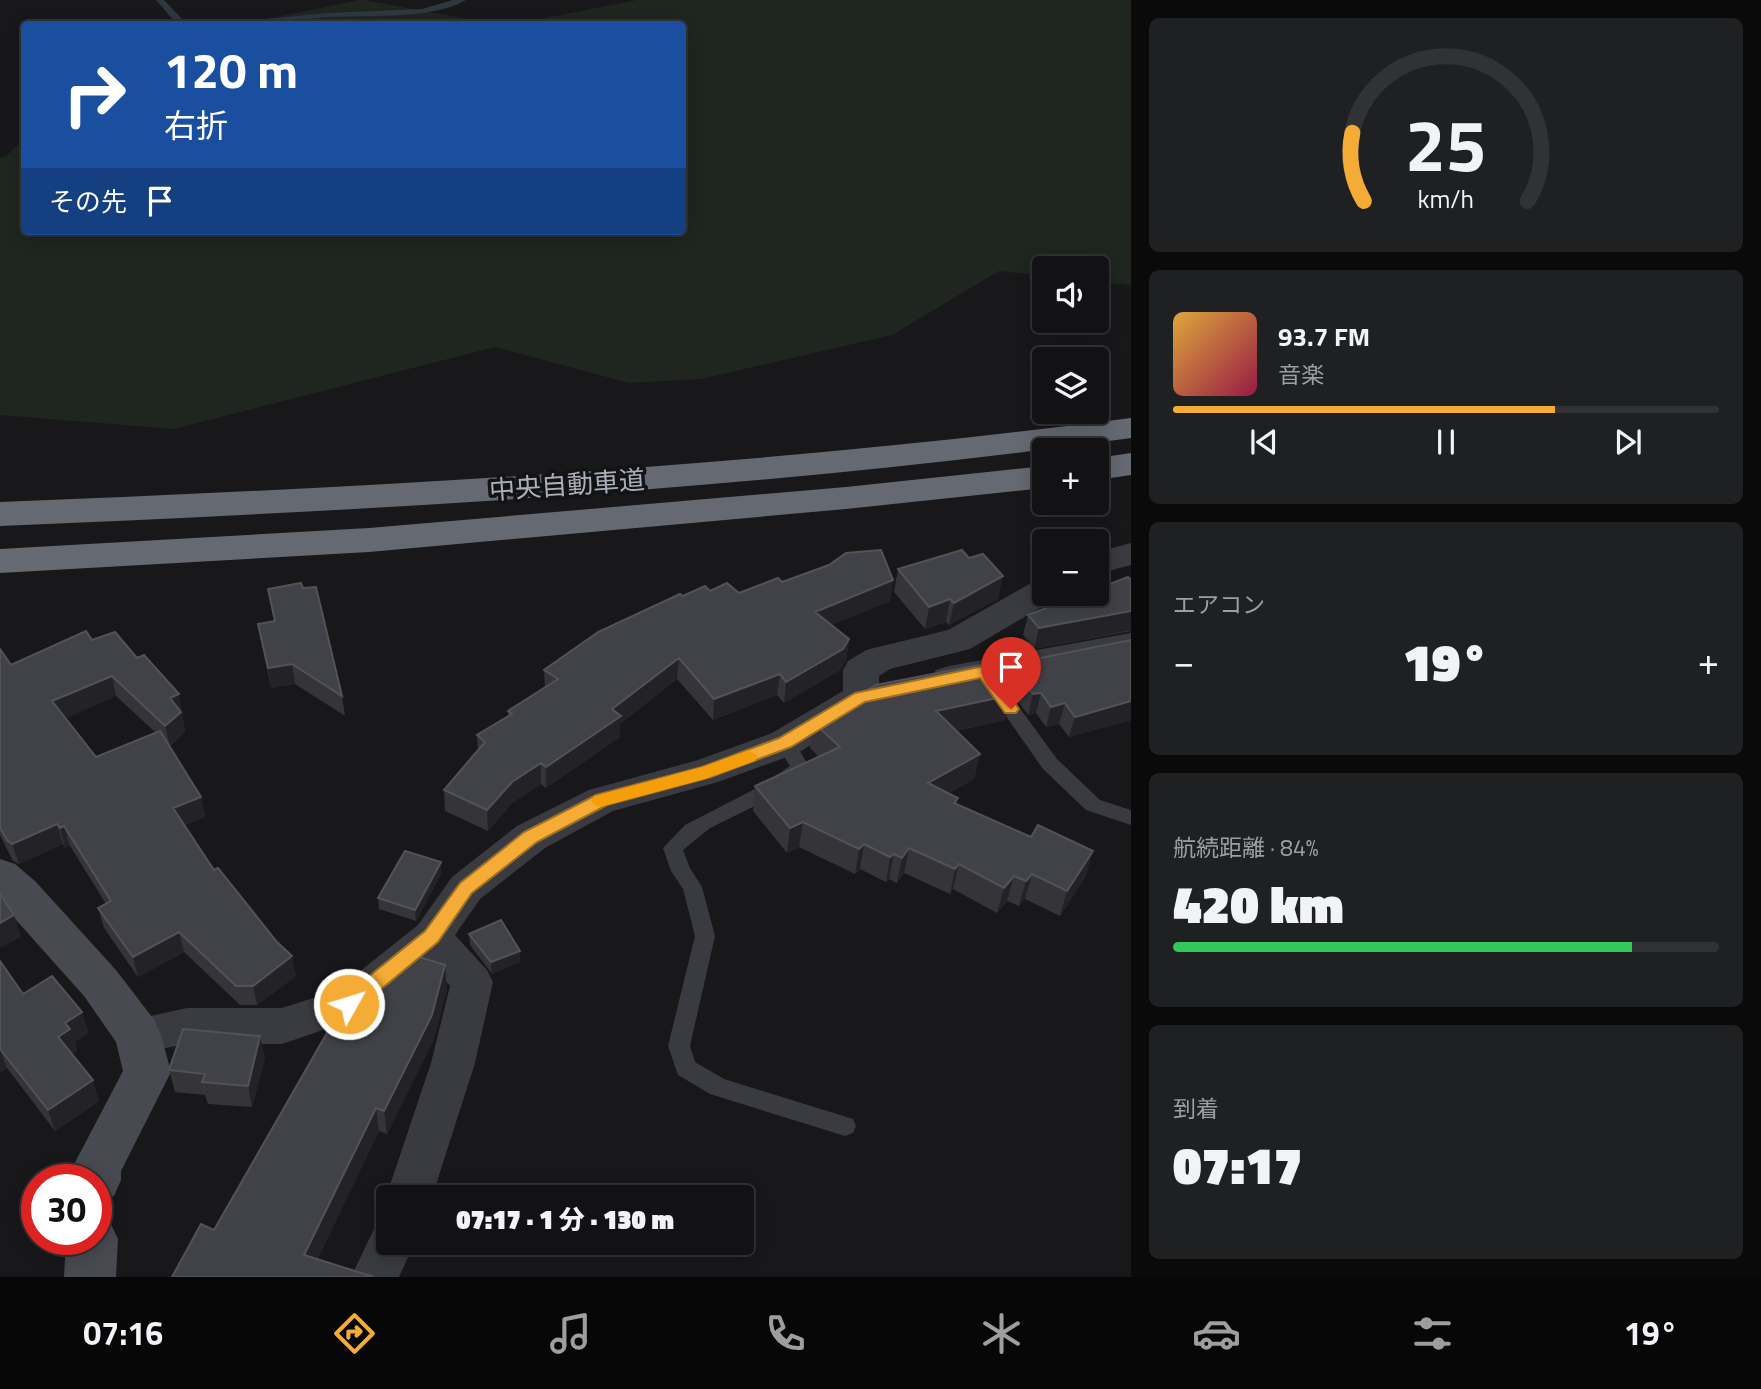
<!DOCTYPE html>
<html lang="ja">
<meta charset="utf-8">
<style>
:root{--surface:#121214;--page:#1f2022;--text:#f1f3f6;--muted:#9c9ea0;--line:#313234;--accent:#f5ac36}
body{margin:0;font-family:"Titillium Web","Noto Sans JP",sans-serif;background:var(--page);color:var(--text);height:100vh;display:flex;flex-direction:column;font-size:26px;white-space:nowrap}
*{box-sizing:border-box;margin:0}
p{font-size:23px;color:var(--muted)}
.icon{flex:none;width:38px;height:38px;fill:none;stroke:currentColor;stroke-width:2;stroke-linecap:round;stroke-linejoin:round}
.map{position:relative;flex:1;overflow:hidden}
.panel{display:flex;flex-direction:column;gap:18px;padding:18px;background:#0a0a0b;width:630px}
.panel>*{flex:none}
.guide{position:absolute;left:21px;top:21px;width:665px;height:214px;border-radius:7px;box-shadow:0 4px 18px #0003,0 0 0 2px var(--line);background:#1a4fa0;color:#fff;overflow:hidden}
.fabs{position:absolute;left:1032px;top:256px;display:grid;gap:14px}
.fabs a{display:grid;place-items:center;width:77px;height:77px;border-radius:7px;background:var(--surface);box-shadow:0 4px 18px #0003,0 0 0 2px var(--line);font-size:35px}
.speed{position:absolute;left:21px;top:1164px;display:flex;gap:14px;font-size:35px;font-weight:700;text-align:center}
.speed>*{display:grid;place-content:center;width:91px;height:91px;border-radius:50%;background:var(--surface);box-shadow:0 4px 18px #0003,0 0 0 2px var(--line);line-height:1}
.speed .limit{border:10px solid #d22;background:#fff;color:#111}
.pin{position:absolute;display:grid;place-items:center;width:60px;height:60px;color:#fff;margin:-72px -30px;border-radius:50% 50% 50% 0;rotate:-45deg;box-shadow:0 0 7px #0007}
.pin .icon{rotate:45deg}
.me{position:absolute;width:77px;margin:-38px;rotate:51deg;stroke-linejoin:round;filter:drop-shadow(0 0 5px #0008)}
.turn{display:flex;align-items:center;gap:24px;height:147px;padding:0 28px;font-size:32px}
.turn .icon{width:91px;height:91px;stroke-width:2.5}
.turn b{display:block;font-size:49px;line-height:60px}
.then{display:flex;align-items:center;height:66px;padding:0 28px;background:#0003;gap:14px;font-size:26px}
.big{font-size:52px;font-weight:800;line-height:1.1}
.panel .widget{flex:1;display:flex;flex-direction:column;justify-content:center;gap:10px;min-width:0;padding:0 24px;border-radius:10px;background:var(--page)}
.panel .dial{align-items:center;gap:0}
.dial svg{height:182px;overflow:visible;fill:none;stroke:var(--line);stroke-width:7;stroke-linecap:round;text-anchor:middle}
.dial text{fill:var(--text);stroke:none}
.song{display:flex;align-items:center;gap:21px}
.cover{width:84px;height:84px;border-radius:10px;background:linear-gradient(135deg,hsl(40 70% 55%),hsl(340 70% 35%))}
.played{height:7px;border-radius:4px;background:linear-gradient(90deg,var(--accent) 70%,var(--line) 70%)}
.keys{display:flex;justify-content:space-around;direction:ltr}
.heat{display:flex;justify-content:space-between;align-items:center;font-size:38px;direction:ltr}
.charge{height:10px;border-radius:5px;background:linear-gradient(90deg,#34c759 84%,var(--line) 0)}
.trip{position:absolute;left:376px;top:1185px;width:378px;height:70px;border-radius:7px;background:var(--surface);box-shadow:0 4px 18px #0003,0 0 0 2px var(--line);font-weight:800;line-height:70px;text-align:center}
.dock{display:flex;height:112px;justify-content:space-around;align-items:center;background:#070708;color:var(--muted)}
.dock .icon{width:49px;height:49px}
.dock .current{color:var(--accent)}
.dock b{font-size:32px;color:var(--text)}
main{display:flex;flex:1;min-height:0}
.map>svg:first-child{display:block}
.green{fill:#1e261f}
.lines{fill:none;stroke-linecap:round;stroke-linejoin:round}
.stream{fill:#2e383f;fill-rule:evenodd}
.lane{fill:#393b40;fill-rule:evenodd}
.street{fill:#393b40;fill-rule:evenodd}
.secondary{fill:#474a50;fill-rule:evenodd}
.highway{fill:#656971;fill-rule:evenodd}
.wall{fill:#343439;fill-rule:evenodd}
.shaded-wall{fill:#232327}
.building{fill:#414247;stroke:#515359;stroke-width:2}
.route{fill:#f5ac36;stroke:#9f7023;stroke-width:2}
.slow{fill:#f59e0b}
.labels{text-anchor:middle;stroke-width:7;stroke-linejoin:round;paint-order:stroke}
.street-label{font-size:26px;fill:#aab0ba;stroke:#131316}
</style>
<main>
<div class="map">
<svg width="1131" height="1277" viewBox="0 0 1131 1277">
<rect width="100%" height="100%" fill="#18181b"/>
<path class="green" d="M360,0H364L494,24H242Z
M637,0H1131V285L1097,282V268H1045V276L999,271L892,335L701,379L629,383L495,347L174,429L0,415V158L5,157L24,139V231H682V24H514Z"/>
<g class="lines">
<path class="stream" d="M156,0H164L182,19L192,24L176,23Z
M453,0H466C432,20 368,15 328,17C297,19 263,27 232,24L236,22L327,13L422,9Z"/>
<path class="lane" d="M996,683L1002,684L1057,759L1100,800L1131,810V825L1086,810L1043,769L987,689L990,684Z
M785,736L792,738L810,768L808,773L771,798L710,828L683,850L690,868L702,887L715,936L690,1046L695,1062L724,1079L853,1119L856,1126L853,1133L845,1136L710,1094L678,1075L668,1046L695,936L683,889L671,871L663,848L685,825L757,788L790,766L776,743L778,738Z"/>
<path class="street" d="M1131,543V565L1097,574V552Z
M1045,579V593H1060L1057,598L970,649L890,669L879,676V697L874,706L798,753L718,782L613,811L545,848L480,899L455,935L487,970L493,982L475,1063L432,1197H388V1202L386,1197L431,1063L450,986L430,962L364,1016L282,1044H187L138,1053L123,1048L117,1035L123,1022L187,1008H282L335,991L418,925L452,877L517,826L589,790L698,760L772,733L843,691V670L848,661L866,650L948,630L1033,582Z
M1131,633V657L949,692L936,688L931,679L936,670L949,666Z
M388,1222V1242H415L399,1277H351L375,1227Z"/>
<path class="secondary" d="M0,859L15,864L35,881L116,970L155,1021L161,1035L171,1072L121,1171V1180L114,1196L96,1202V1180H71V1170L123,1071L116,1042L84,996L0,902Z
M96,1217L110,1222L118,1239L116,1277H64L66,1239H96Z"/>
<path class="highway" d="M1131,418V438C754,490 380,510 0,526V502C378,487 755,467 1131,418Z
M1131,453V475L1097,480V458Z
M1045,466V488L846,509L369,552L0,573V549L369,528L846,487Z"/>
</g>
<path class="wall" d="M898,569L998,599L949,625L946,622L925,629L894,592Z
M893,580L890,601L831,625L849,639L846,660L840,670L784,703L777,695L713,720L677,679L620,724V737L546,788L541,784L512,803L488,831L445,811L444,790L478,751L477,735L508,716V711L545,687L544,670L683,596L710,591L739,593L782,582Z
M1131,580V631L1034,649L1023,635L1028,615Z
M268,589L342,696L345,716L295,684L271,688L258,624L274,621Z
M92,640L183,714L182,715L185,732L170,746L201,797L205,817L184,825L214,870L296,976L257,1005H240L184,952L138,977L104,928L98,908L106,904L70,846L65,848L63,844L19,864L13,861L0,835V649L11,665ZM116,696L156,733L96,757L65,718Z
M1131,640V720L1069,737L1059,724L1046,727L1036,713L1028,715L1005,684L1010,664Z
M1005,720L956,731L980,754L974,779L949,793L958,798L957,804L1086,876L1060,916L1025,899L1019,906L1007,901L997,913L953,889L950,894L904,873L897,883L889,879L886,882L860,869L855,874L799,847L787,853L753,811L755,786L819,757L810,748L814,723Z
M441,874L416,921L379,909L378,898Z
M469,934L520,951V962L492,974L470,945Z
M0,961L23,994L89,1033L75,1042L77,1051L72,1054L99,1101L55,1131L7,1068L0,1072Z
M447,989L434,1039L387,1134L379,1131L317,1260L214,1230L344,1021Z
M265,1058L252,1107L208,1104L205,1095L175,1092L169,1070Z"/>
<path class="shaded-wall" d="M1003,576L998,599L949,625L954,603Z
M893,580L890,601L812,633L815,612Z
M950,599L946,622L925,629L929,607Z
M1131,611V630L1034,649L1039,628Z
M849,639L846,660L840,670L784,703L786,682Z
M679,658L677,679L620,724V737L546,788V767L612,709Z
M292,664L295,684L271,688L268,668Z
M780,674L777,695L713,720L714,699Z
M112,676L116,696L58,722L52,701Z
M1041,693L1036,713L1028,715L1033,694Z
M179,694L185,732L170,746L165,726L170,698Z
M1011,695L1005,720L931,736L936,711Z
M1131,701V720L1069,737L1075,717Z
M1065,703L1059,724L1046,727L1051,707Z
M980,754L974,779L923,808L928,783Z
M541,763V784L512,803L488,831L487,810L512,782Z
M201,797L205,817L177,828L173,808Z
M803,822L799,847L787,853L790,828Z
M57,824L63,844L19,864L12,844Z
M64,826L70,846L65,848L60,828Z
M864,844L860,869L855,874L859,849Z
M909,848L904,873L897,883L902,858Z
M1093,851L1086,876L1060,916L1067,891Z
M894,854L889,879L886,882L890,857Z
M441,862V874L416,921L415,910Z
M959,864L953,889L950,894L955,869Z
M1032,874L1025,899L1019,906L1026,881Z
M1014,876L1007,901L997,913L1004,888Z
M14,915L21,937L0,948V923Z
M179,932L184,952L138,977L133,957Z
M520,951V962L492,974L491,962Z
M292,956L296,976L257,1005L253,986Z
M445,965L447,989L434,1039L387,1134L384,1111Z
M82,1012L89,1033L75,1042L77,1051L65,1059L58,1037L65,1023Z
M260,1036L265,1058L252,1107L248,1086Z
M0,1050L7,1068L0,1072Z
M93,1080L99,1101L55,1131L48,1110Z
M376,1108L379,1131L309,1277L304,1255Z"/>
<path class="building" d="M881,550L893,580L815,612L849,639L843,649L786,682L780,674L714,699L679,658L612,709L621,716L546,767L541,763L512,782L487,810L444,790L485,742L477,735L512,714L508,711L558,679L544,670L598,632L680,594L683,596L705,586L710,591L727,583L739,593L778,578L782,582L829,565L846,553Z
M962,550L969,558L983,554L1003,576L954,603L950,599L929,607L898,569Z
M1128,577L1131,580V611L1039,628L1028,615L1086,593H1097V589Z
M301,583L303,588L316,587L342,696L292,664L268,668L258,624L275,621L268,589Z
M86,631L92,640L115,632L137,658L144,655L179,694L170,698L181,712L165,726L112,676L52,701L96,757L160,731L201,797L173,808L214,870L218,868L277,942L292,956L253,986H236L179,932L133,957L98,908L111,901L64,826L60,828L57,824L12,844L7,840L0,828V649L11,665Z
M1131,640V701L1075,717L1065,703L1051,707L1041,693L1033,694L1010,664Z
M989,663L1011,695L936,711L980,754L928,783L958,798L954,803L1031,837L1038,825L1093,851L1067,891L1032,874L1026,881L1014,876L1004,888L959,864L955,869L909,848L902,858L894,854L890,857L864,844L859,849L803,822L790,828L755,786L840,747L814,723L876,685Z
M405,851L441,862L415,910L378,898Z
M0,894L14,915L0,923Z
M501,920L520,951L491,962L469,934Z
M419,957L445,965L432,1015L384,1111L376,1108L304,1255L374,1277H172L201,1224L214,1230L335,1019L344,1021Z
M0,961L23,994L52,976L82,1012L65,1023L70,1029L58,1037L93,1080L48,1110L0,1049Z
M183,1029L260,1036L248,1086L202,1082L205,1074L169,1070Z"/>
<path class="route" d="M984,666L990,668L1016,704L1019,709L1016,713H1005L980,678L865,702L791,747L711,777L607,805L537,842L472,893L438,942L356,1010L349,1012L342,1010L339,1004L342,998L425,931L460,883L524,832L596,795L702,767L779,738L855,693Z"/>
<path class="slow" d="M749,750L758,756L755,761L705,779L600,807L594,805L591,801L594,796L702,767Z"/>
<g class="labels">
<g class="street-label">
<text transform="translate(567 485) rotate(-4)" y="9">中央自動車道</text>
</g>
</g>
</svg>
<div class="fabs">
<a><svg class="icon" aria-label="sound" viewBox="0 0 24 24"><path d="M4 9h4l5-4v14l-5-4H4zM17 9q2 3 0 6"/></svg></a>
<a><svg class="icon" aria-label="layers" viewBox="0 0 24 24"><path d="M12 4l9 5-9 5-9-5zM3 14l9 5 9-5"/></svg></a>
<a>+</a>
<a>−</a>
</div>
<div class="speed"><div class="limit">30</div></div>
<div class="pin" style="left:1011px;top:709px;background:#d93025"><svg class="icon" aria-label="arrive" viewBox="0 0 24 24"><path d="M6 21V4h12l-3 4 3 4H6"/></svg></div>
<svg class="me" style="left:349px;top:1004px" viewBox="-20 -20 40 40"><circle r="17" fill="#f5ac36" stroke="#fff" stroke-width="3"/><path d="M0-11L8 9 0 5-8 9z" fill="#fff"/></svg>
<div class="trip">07:17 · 1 分 · 130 m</div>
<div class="guide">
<div class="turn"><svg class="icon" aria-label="right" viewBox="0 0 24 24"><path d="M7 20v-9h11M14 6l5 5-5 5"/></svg><div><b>120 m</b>右折</div></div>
<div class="then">その先<svg class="icon" aria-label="arrive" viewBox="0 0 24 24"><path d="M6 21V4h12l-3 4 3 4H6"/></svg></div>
</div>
</div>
<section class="panel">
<div class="widget dial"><svg viewBox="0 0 100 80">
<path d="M14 69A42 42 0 1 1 86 69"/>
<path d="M14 69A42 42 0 0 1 9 39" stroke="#f5ac36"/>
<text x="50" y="56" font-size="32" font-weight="700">25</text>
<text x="50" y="72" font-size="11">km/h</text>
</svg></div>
<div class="widget">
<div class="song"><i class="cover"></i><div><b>93.7 FM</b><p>音楽</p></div></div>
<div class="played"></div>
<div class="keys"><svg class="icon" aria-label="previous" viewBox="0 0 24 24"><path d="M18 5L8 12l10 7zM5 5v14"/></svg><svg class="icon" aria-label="pause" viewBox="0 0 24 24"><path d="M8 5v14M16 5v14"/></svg><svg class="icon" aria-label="next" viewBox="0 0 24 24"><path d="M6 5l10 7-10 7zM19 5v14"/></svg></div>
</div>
<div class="widget"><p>エアコン</p>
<div class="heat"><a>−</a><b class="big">19°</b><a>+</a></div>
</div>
<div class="widget"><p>航続距離 · 84%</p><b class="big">420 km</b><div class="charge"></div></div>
<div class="widget"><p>到着</p><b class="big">07:17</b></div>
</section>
</main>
<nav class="dock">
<b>07:16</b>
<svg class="icon current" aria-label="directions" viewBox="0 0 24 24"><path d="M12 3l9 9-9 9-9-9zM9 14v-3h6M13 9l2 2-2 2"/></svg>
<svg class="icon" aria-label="music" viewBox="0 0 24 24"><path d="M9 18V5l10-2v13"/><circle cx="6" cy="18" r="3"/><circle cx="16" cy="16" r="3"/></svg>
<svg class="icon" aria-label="phone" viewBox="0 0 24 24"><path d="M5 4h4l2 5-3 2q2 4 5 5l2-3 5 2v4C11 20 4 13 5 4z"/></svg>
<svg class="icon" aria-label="climate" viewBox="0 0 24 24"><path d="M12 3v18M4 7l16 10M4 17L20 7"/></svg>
<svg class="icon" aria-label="car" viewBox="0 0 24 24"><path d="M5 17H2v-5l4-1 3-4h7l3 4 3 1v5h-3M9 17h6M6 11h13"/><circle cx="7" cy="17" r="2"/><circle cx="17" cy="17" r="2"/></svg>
<svg class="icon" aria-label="filters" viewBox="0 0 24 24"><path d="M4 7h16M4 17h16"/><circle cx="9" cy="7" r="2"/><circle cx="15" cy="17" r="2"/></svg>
<b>19°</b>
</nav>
